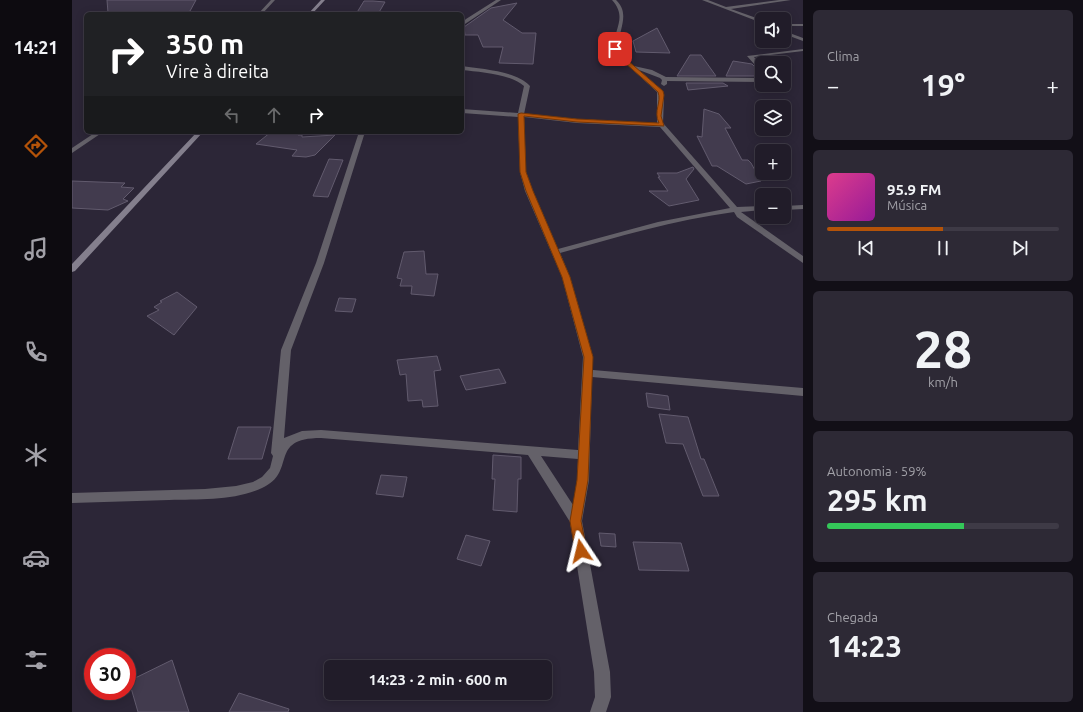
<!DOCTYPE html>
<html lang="pt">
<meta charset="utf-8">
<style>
:root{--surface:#211c29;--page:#2d2935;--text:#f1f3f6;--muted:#a2a1a8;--line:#3e3a46;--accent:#b45309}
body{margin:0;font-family:Ubuntu,sans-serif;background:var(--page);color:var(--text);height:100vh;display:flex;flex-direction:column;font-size:15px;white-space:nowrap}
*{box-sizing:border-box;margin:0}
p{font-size:13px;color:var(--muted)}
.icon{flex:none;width:22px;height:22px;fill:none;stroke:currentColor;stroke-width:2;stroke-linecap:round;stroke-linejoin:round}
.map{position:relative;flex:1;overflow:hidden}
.drawer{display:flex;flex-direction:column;gap:10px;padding:10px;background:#120f17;width:280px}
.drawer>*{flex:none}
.hud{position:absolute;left:12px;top:12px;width:380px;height:122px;border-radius:6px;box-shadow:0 2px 10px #0003,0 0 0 1px var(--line);background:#202124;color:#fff;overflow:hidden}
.tools{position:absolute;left:683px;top:12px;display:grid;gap:8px}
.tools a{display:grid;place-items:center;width:36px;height:36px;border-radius:6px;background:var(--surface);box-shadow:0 2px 10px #0003,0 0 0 1px var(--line);font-size:20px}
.speed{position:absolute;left:12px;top:648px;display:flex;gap:8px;font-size:20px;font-weight:700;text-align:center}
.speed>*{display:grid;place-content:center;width:52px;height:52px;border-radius:50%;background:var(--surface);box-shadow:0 2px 10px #0003,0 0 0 1px var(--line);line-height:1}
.speed .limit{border:6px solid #d22;background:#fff;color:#111}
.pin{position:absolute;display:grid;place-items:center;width:34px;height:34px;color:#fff;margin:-17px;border-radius:8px;box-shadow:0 2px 6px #0006}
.me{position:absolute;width:44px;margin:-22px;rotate:350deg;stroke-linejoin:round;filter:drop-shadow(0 0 3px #0008)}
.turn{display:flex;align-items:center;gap:14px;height:84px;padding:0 16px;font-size:18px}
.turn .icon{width:52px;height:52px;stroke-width:2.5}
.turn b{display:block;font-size:28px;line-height:34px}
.lanes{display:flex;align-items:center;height:38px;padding:0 16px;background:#0003;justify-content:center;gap:20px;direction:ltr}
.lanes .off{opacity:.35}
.big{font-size:30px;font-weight:700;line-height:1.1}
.drawer .tile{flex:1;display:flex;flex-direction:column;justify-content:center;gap:6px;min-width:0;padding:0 14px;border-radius:6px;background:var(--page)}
.drawer .dial{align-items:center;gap:0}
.dial b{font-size:52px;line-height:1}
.song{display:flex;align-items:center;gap:12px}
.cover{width:48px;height:48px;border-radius:6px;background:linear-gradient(135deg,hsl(330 70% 55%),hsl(300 70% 35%))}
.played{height:4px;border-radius:2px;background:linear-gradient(90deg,var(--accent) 50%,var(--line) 50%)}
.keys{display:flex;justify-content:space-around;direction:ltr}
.heat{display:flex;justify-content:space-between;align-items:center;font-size:22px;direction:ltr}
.charge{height:6px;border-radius:3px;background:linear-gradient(90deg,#34c759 59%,var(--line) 0)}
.trip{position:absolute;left:252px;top:660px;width:228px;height:40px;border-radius:6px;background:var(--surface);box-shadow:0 2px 10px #0003,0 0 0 1px var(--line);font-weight:700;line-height:40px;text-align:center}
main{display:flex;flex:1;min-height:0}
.tab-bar{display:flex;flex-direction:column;width:72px;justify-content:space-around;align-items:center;background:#0d0b10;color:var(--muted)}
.tab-bar .icon{width:28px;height:28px}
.tab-bar .selected{color:var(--accent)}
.tab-bar b{font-size:18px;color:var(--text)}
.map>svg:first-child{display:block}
.building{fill:#423b4e;stroke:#625b6e}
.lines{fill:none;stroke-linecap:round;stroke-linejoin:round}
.minor{fill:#646169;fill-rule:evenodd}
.secondary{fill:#847f8d;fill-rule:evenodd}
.route{fill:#b45309;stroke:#753606}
</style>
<main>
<nav class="tab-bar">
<b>14:21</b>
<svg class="icon selected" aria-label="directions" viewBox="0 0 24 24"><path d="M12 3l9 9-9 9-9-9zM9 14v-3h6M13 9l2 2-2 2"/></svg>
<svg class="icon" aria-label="music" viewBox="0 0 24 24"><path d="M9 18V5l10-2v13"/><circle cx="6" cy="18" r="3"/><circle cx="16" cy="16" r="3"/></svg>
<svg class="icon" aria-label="phone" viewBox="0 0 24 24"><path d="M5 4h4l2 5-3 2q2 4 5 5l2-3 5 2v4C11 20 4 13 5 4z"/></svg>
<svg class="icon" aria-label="climate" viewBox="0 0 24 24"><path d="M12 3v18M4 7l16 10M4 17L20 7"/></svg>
<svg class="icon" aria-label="car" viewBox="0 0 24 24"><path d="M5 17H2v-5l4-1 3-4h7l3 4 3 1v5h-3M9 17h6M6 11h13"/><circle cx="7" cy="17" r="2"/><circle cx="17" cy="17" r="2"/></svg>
<svg class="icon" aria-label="filters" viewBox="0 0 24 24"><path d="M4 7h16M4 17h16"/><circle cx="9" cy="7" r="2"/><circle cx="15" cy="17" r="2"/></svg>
</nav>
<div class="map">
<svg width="731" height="712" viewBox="0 0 731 712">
<rect width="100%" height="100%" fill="#2c2637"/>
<path class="building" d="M35,0H124L118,11L113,14L89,12L36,13Z
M292,1H301L313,2L306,14H284Z
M445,3L431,20L450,33H464L461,64L427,63L431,47H411L406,35H393L392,27L419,8Z
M585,28L598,53L564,52L561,41Z
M618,55H629L644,76H605Z
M661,61L680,64L690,74V76H654Z
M614,83H651L656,86L616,90Z
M632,109L647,114L659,128H653L670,160H676L679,163L689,181L674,184L645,166H640L625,136L630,137Z
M199,132H225L226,135H230V137L263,135L243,155L234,157L220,156L225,150L184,144Z
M257,159L271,160L256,197L241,196Z
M621,167L622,169L614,179L627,200L597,206L577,191H596L586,177H588L585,173H605Z
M0,181L53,183L49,187L62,188L51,199L56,201L36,210L0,208Z
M352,251L354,274H366L362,296L339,294L340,286H328L330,279L325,278L332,252Z
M105,292L125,307L102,335L75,316L87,310L82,307L90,302L88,301Z
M267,298L284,299L280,312L263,311Z
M365,356L369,370L362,371L366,406L351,407L350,400L336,401L334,374L328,375L325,360Z
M427,369L434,383L394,390L388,376Z
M574,393L596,396L598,410L576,407Z
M587,414L616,417L629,459H632L647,496H631L611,444L594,443Z
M166,427H199L190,459H156Z
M421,455L449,457V479H446L445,512L421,510L423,479H420Z
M309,475L335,477L331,497L304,494Z
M527,533L543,534L544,547L529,546Z
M394,535L418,541L409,566L385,559Z
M561,542L609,543L617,571L567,570Z
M100,660L117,712H66L57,681Z
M167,693L217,709L216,712H157Z"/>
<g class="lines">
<path class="minor" d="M199,0H203L190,14H186Z
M424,0H429L390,26V23L394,19Z
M540,0H544C561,16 542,34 548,53L562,66L580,70L594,77L690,78V82L595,81V84L592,86L589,84L590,80L588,78L567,70L591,91L592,98L591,123L665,207L690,206V210L669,212L731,256V263L665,217L662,212C602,220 546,237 488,253L498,277L521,357V370L731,388V396L520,377L517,480L510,521L538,672L539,697L534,712H518L523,697L522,672L498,522L456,455L249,438C195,438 226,472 190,488C162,501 128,499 97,500C65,501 32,502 0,503V493L133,489L164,486L181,482L190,477L198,468L201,456L199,453L209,350L244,263L287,132H293L252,263L219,350L212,438L230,431L249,430L506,450L511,357L490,277L453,191L448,172L446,117L390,113V109L446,113L452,86C439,74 408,72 390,70V66C409,69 445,71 458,86L452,114L505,119L585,123V92L544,54C537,31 558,20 540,0ZM452,117L505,123L588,127L658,208L586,222L486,249L461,191L454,172ZM469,456L506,459L505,480L501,505Z
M630,0H636L654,7L707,0H719L659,9L690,20V23Z
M712,24H731V26H712Z
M712,31L731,38V41L712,34Z
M731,49V51L682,57L690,68V73L675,56Z
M24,132H31L0,153V148Z
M731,205V209L712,210V206Z"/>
<path class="secondary" d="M249,0H253L240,14H236Z
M125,132H131L3,271L0,272V264Z"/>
</g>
<path class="route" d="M541,48H544L547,53L591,91L592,95L589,116L592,126L505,122L452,116L454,172L461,191L498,277L521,357L516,480L509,521L515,551L513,555L509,556L505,555L503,551L498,521L505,480L512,357L490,277L454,191L448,172L446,114L449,113L505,119L587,123C581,111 590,102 586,92L544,55Z"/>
</svg>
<div class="tools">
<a><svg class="icon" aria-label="sound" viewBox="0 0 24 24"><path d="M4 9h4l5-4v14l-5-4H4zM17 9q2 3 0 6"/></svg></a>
<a><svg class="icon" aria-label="search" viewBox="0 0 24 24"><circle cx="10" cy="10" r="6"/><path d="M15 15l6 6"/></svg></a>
<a><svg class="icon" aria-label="layers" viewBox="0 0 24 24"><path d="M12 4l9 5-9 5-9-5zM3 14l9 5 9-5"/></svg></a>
<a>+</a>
<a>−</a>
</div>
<div class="speed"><div class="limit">30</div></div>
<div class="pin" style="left:543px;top:49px;background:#d93025"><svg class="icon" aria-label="arrive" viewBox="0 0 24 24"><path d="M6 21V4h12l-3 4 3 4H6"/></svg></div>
<svg class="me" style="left:509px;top:551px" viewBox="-20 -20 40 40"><path d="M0-17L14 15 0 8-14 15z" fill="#b45309" stroke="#fff" stroke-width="4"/></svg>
<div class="trip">14:23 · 2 min · 600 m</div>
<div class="hud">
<div class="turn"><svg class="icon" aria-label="right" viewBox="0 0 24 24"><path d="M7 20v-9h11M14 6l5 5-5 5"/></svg><div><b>350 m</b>Vire à direita</div></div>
<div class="lanes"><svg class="icon off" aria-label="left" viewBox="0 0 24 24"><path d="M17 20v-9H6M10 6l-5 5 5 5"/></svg><svg class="icon off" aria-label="ahead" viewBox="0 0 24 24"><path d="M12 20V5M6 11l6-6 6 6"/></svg><svg class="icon" aria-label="right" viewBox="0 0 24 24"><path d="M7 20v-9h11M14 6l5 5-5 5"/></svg></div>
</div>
</div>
<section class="drawer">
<div class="tile"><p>Clima</p>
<div class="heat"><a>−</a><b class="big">19°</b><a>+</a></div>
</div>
<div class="tile">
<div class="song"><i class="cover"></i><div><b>95.9 FM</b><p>Música</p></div></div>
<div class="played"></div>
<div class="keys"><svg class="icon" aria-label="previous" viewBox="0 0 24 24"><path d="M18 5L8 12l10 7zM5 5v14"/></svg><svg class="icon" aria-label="pause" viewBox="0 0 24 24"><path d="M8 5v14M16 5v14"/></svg><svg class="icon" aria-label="next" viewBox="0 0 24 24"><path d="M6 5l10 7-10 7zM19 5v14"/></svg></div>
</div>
<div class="tile dial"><b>28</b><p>km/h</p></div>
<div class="tile"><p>Autonomia · 59%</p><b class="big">295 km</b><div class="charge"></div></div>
<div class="tile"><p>Chegada</p><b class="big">14:23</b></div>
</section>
</main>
